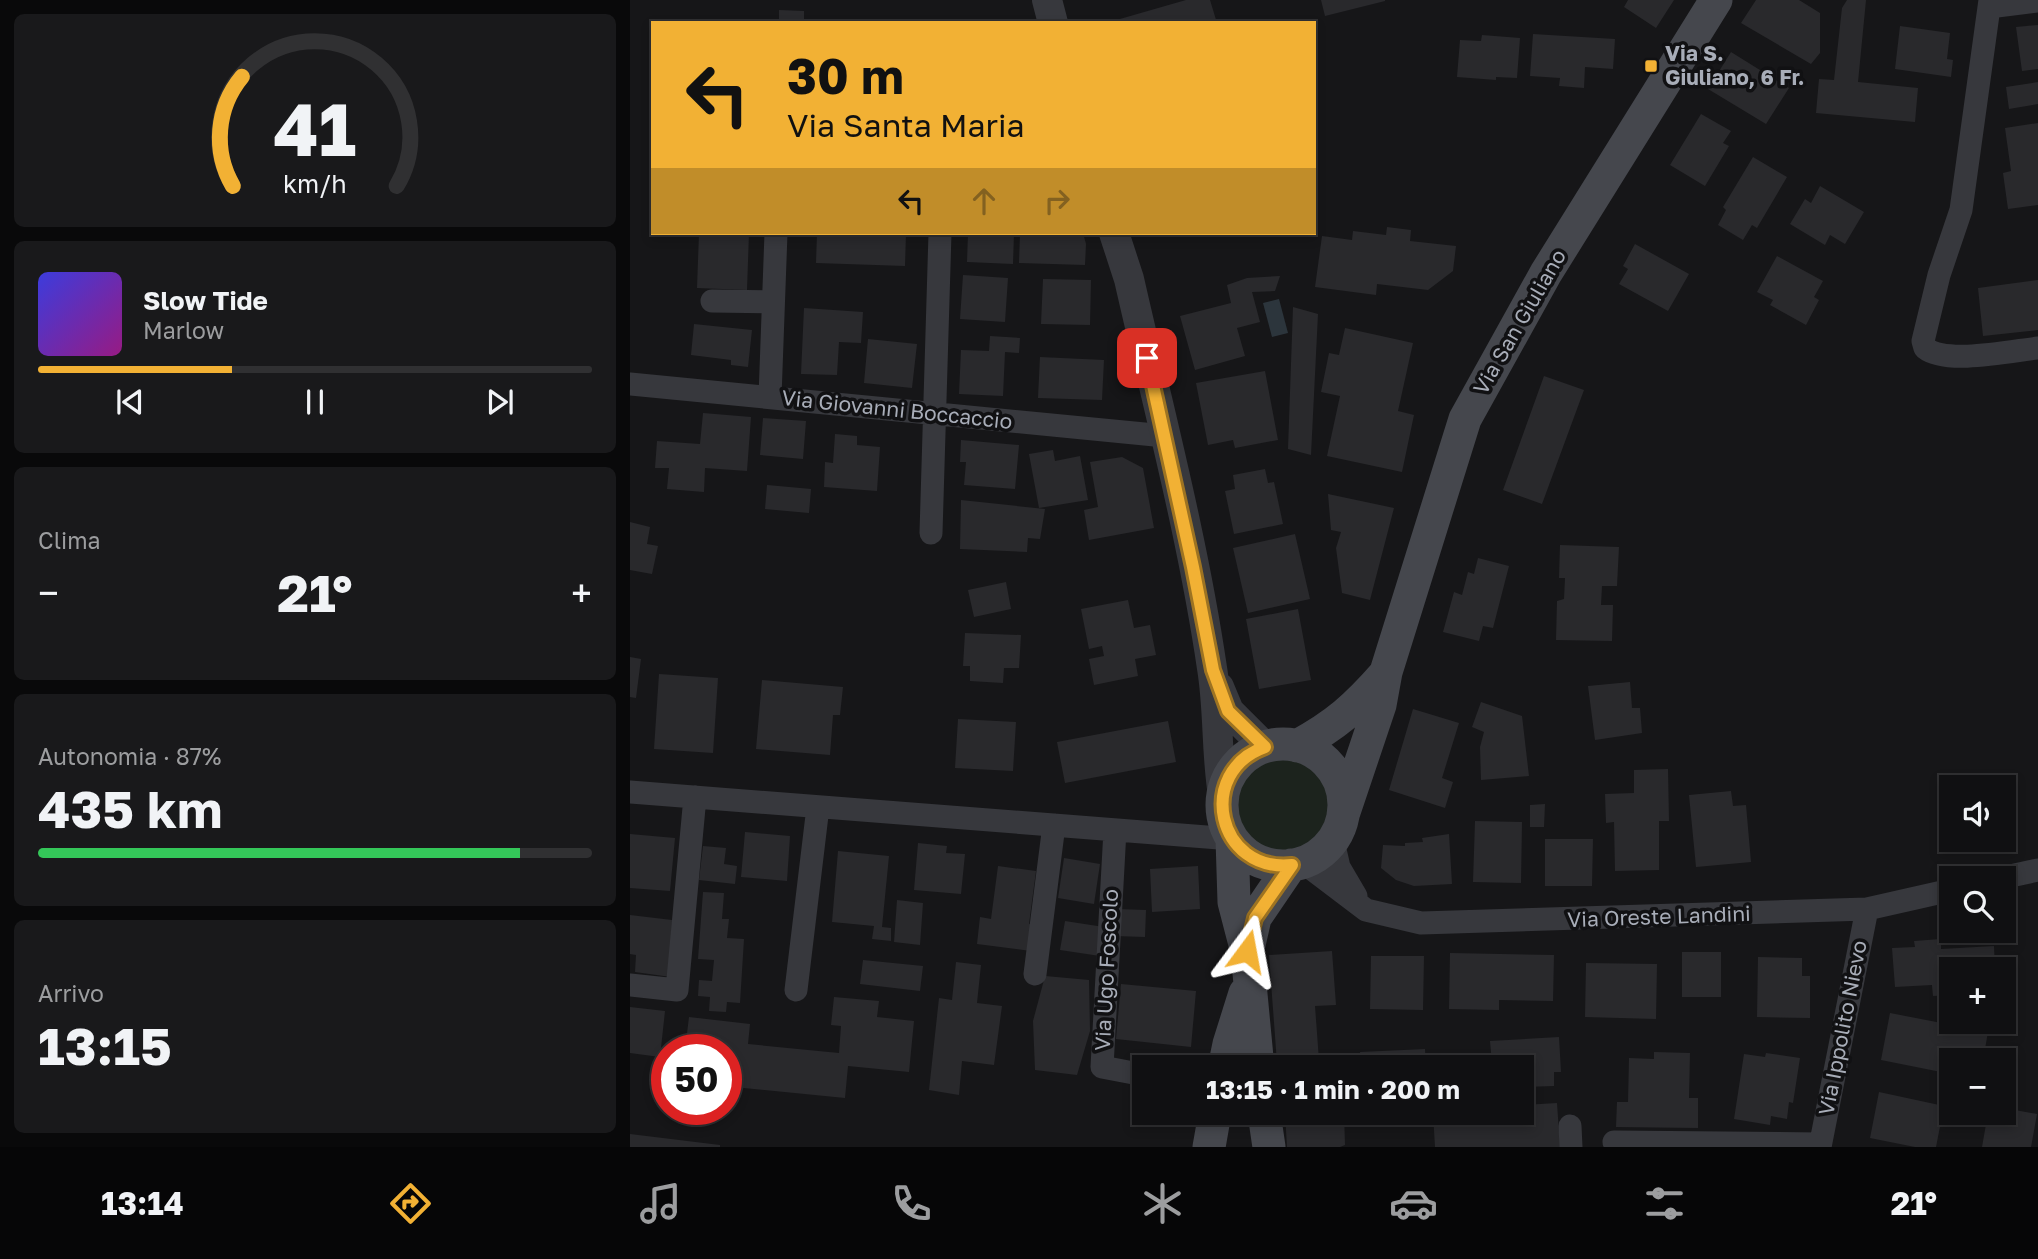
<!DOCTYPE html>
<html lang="it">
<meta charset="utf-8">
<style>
:root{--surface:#101012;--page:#19191b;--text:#f1f3f6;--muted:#9c9d9f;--line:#303032;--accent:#f2b134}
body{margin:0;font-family:"Golos Text",sans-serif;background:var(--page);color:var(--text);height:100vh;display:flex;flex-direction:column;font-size:26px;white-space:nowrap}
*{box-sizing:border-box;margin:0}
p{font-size:23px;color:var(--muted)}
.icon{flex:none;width:38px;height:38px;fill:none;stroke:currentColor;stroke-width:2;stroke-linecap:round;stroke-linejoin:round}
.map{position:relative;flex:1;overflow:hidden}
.sheet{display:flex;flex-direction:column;gap:14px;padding:14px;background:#09090a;width:630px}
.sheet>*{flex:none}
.guide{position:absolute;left:21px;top:21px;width:665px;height:214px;border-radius:0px;box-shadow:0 4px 10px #0003,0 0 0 2px var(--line);background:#f2b134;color:#111;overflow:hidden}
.buttons{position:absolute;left:1309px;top:775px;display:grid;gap:14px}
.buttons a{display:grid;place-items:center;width:77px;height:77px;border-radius:0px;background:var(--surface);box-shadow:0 4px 10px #0003,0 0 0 2px var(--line);font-size:35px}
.speed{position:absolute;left:21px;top:1034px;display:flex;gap:14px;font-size:35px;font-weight:700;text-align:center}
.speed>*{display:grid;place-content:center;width:91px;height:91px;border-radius:50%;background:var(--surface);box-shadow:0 4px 10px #0003,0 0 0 2px var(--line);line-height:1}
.speed .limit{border:10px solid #d22;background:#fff;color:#111}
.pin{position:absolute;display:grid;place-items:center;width:60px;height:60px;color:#fff;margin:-30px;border-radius:14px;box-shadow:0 4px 10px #0006}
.me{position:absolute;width:77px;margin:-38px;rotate:13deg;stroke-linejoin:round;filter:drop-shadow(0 0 5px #0008)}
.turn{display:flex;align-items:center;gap:24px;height:147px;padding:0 21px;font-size:32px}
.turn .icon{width:91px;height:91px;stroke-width:2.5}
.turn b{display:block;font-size:49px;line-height:60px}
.lanes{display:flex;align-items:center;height:66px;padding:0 21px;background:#0003;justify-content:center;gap:35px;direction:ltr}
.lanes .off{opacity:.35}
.big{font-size:52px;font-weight:700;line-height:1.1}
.sheet .tile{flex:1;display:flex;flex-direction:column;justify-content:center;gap:10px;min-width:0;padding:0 24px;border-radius:10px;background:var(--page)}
.sheet .dial{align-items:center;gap:0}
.dial svg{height:182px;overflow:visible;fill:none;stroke:var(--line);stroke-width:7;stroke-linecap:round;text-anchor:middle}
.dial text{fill:var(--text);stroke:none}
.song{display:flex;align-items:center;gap:21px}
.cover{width:84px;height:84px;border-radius:10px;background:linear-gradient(135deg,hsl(240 70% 55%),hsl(310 70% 35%))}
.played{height:7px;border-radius:4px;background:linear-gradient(90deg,var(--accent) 35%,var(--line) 35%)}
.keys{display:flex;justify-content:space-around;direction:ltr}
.heat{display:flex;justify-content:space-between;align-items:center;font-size:38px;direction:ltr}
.charge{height:10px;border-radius:5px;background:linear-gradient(90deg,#34c759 87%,var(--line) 0)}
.trip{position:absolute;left:502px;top:1055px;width:402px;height:70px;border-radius:0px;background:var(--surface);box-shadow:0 4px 10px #0003,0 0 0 2px var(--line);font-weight:700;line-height:70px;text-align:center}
.dock{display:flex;height:112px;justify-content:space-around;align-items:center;background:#060607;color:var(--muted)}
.dock .icon{width:49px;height:49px}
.dock .on{color:var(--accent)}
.dock b{font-size:32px;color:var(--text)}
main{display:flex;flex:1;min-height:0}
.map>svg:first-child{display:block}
.green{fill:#1c231d}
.water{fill:#2c353c}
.building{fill:#29292c}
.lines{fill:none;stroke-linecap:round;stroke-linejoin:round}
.minor{stroke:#37383d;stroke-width:23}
.tertiary{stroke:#37383d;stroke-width:30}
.secondary{stroke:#45474d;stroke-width:33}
.route-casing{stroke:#9d7322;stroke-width:18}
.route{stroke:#f2b134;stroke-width:12}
.poi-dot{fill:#f2b134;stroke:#111113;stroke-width:2.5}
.labels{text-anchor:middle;stroke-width:7;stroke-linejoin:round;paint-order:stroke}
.poi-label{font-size:21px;font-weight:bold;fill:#a8adb8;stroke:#111113;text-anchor:start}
.street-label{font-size:21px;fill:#a8adb8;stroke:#111113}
</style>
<main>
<section class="sheet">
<div class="tile dial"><svg viewBox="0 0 100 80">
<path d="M14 69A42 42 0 1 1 86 69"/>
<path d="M14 69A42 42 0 0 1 18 21" stroke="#f2b134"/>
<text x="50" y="56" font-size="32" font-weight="700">41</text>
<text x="50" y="72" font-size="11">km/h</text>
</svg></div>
<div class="tile">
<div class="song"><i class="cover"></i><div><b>Slow Tide</b><p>Marlow</p></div></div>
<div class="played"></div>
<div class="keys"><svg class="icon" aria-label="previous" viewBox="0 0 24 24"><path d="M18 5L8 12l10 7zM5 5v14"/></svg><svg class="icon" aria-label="pause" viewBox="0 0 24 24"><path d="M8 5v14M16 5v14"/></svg><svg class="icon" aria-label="next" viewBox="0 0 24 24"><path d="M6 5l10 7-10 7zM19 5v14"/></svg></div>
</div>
<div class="tile"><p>Clima</p>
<div class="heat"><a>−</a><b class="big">21°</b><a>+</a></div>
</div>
<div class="tile"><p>Autonomia · 87%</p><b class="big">435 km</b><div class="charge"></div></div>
<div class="tile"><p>Arrivo</p><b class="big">13:15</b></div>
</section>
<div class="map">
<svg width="1408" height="1147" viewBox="0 0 1408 1147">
<rect width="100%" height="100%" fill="#161618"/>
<path class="green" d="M607 804a47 47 0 1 1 94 0a47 47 0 1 1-94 0Z"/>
<path class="water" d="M649,299L658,333L642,337L633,303Z"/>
<path class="building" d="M556,0H580L587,23H476Z
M691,0H755V1L695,16Z
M998,0H1044L1026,28L994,7Z
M1126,0H1169L1190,13V53L1181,64L1111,23Z
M1217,0H1236L1228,82L1288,88L1285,122L1186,113L1189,79L1204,80L1212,8Z
M149,10L174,11V23H149Z
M1408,25V69L1392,71L1386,27Z
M1270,26L1320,33L1317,59L1323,60L1321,77L1265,69Z
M903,34L985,39L983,69L955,67L954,88L929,86L930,78L900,76Z
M852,35L890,38L887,78L866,77V80L827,77L830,40L851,41Z
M1101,52L1159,88L1136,124L1078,89Z
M1408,82V104L1379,109L1376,87Z
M1071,114L1101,131L1093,143L1099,146L1075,186L1040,165Z
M1408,123V205L1378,209L1373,173L1381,171L1375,128Z
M1123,157L1157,177L1127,228L1122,225L1113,240L1088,225L1096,210L1093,207Z
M1190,186L1234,212L1215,244L1200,235L1195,245L1160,224L1175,199L1181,203Z
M757,227L781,230L780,241L826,246L823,271L798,290L747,284L746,295L685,287L692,236L722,240L723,231L756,235Z
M69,233H119L117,290L67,288Z
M187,233H276L275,266L186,263Z
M338,233H384L383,264L337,262Z
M390,233H453L456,244L455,265L389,263Z
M1005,244L1059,274L1038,311L989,284L998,269L993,266Z
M1147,256L1193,281L1184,297L1189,300L1176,325L1140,305L1143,300L1127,292Z
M333,275L378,278L375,322L330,319Z
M650,276L645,291L622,292L630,322L607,328L615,356L565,370L550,316L601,303L597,285L617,278Z
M413,279L461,280L460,325L411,324Z
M1408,280V330L1353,336L1348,288Z
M663,307L688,314L681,455L658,449Z
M174,308L233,312L231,343L209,342L207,375L171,374Z
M64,324L122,330L118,367L101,365V360L61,355Z
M715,328L783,343L768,411L784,415L772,472L697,456L710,396L691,392L699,353L709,355Z
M360,336L390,338L389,353L375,352L373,396L329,394L331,350L359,351Z
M238,339L287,344L282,388L234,383Z
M410,357L474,360L472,400L408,398Z
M635,371L648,440L605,448L603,440L578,445L566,383Z
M914,376L954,390L912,504L873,490Z
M73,413L121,417L117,471L75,468L74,492L37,489L39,468H25L27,441L70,444Z
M133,418L176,421L173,459L130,455Z
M205,434L227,436V445L250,447L247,491L194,487L195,462L203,463Z
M331,440L389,445L385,489L334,485L336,462H330Z
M423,450L425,461L450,456L458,500L409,508L399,454Z
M492,457L513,468L524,528L459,540L454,510L468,507L460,462Z
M635,469L638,483L644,482L653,524L604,534L595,491L605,489L603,475Z
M137,485L181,489L179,513L135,509Z
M698,494L764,508L740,600L712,593L706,548L711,532L701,530Z
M331,500L415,509L410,539L398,538L397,552L330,549Z
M0,522L20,527L17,544L28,546L22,574L0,570Z
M665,534L680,599L618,613L603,548Z
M930,545L989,547L987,586H972L971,605H983L982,641L926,640L927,601L934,599L935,578H929Z
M848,558L879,566L863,628L853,626L849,641L813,632L824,592L832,595L838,572L844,574Z
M376,582L381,609L344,617L338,590Z
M498,600L504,628L520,625L526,655L505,659L508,676L464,685L459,659L474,656L472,646L459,649L451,609Z
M668,609L681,680L629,689L616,619Z
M335,633L391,635L389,668H374L373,683L340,681V666H333Z
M0,657L11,659L6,698L0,697Z
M29,674L88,678L83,753L24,749Z
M132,680L213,687L210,715H203L200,755L126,749Z
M1000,682L1002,708H1010L1012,733L965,740L958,686Z
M851,702L892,716L899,776L851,780L850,747L854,732L842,727Z
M783,709L829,723L812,778L823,782L815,808L759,790Z
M328,719L386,722L383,771L325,768Z
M538,721L546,762L435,783L427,742Z
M1038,769L1039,821H1029V870L985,871L984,822L976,823L975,794L1004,793V770Z
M1101,791L1103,806L1116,805L1121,862L1066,867L1059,795Z
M915,804L914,827H900V805Z
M845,821L892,822L891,883L843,882Z
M115,832L160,836L157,881L111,877Z
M0,834L45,838L40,891L0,888Z
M819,834L822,884L784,886L766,880L751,868L753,845L775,846V843L793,842L792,838Z
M915,839H963L962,886H915Z
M288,843L317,846L316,853L335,854L331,894L284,890Z
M73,846L96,848L94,864L107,866L105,884L69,880Z
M208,851L259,856L252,927L261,928V941L242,939L244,926L202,922Z
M434,858L470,864L464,904L428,898Z
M368,866L406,871L399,924L405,925L401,951L347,944L350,917L361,919Z
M568,866L570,909L522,912L520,869Z
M73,892L94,893L92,919H99L97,938L114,939L110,1003L97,1002L96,1012L79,1011L80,997L68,996L69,980L82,981L84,960L68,959Z
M267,900L293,903L290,945L264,942Z
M486,909L516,910L515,937L485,936Z
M0,915L42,920L41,977L5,972L6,955L0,954Z
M435,921L474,927L470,956L430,950Z
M1311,939V949L1364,946L1365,970H1321V995L1303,996L1302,985L1265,987L1262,948L1285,947L1284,941Z
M702,951L706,1005L685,1006L689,1060L647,1063L639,955Z
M1052,952H1091V997H1052Z
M820,953L924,955L923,1001L869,1000V1010L819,1009Z
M741,956H794L793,1010L740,1009Z
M1128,957L1172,958V976H1180V1018L1127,1017Z
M233,960L293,966L290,991L230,984Z
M326,962L351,965L347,1003L372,1006L364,1065L332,1061L329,1095L299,1090L309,998L322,1000Z
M956,963L1027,964L1026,1019L955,1017Z
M415,976L459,980L460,1031L447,1075L405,1070L403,1021Z
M491,984L566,991L561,1047L486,1039Z
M204,997L249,1001L247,1017L284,1021L279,1072L218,1066L215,1098L104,1087L107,1061L96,1059V1050H55L59,1017L120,1024L118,1044L209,1053L211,1026L201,1025Z
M0,1007L35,1011L30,1057L0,1053Z
M1260,1013L1358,1032L1353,1060H1321V1074L1251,1060Z
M929,1037L931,1072H924V1086L892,1087V1068H820V1065L862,1063L860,1041Z
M795,1049L796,1068H731L730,1052Z
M1024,1052L1060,1053L1059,1098H1068V1128L986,1127L987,1102H998L999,1058L1024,1059Z
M1136,1053L1170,1058L1163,1103L1159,1102L1157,1119L1141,1116L1140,1125L1104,1119L1114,1054L1135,1057Z
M1249,1092L1314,1106L1306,1147H1285L1240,1138Z
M927,1103L930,1147H805L803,1113H892V1105Z
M1374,1108L1407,1114L1401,1147H1352L1358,1113H1374Z
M655,1113H714L715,1145L710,1147H657Z
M0,1134L90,1145V1147H0Z"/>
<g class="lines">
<path class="minor" d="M1360,0L1331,210L1309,275L1293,341L1295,348C1316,365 1381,351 1408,348
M1359,7L1408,1
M82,301L143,302
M0,384L535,436
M140,397L146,233
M301,533L310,233
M0,792L602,839
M485,830L472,1067L514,1075
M703,841L709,867L726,896
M674,863L736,910L791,923L1237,909L1321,890
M1371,878L1408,870
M405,974L424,825
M0,985L47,990L65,797
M166,990L188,807
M940,1126L941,1147
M984,1142L1190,1144
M1190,1147L1237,909"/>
<path class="tertiary" d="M417,0L423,23
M484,233L499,279C528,407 563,538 582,668C589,710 586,753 593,795
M589,687L599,711L635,747"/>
<path class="secondary" d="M592 805a61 61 0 1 1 122 0a61 61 0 1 1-122 0Z
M667,746C706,725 726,707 755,674
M713,815L750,705L756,672L835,419L916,273L1086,0
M602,839L604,902L617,952L628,1068
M618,949L625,918L661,865
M594,1068L599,1044L615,993
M634,1113L639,1147
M579,1147L585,1113"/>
</g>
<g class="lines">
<defs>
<path id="route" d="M517,358L563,567L583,670L598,711L635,747C565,772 587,873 662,865L625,918L617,951"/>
</defs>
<use href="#route" class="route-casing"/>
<use href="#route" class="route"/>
</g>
<rect class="poi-dot" x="1014" y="59" width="14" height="14" rx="3.5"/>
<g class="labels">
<g class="poi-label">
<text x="1035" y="61">Via S.<tspan x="1035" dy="24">Giuliano, 6 Fr.</tspan></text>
</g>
<g class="street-label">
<text transform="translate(890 322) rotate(-60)" y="7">Via San Giuliano</text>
<text transform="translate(267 410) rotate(6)" y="7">Via Giovanni Boccaccio</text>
<text transform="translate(1029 917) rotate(-2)" y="7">Via Oreste Landini</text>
<text transform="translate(477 970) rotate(-87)" y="7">Via Ugo Foscolo</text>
<text transform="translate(1213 1028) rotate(-79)" y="7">Via Ippolito Nievo</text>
</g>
</g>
</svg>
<div class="buttons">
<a><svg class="icon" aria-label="sound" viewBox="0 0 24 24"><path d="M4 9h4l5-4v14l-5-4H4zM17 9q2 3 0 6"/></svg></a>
<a><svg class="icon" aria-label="search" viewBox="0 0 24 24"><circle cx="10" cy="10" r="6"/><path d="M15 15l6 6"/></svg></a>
<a>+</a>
<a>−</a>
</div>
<div class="speed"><div class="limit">50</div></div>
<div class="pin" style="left:517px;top:358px;background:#d93025"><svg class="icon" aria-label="arrive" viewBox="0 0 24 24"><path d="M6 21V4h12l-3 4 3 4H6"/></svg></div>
<svg class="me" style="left:617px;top:951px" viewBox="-20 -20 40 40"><path d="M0-17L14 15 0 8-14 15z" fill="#f2b134" stroke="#fff" stroke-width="4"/></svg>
<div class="trip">13:15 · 1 min · 200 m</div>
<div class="guide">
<div class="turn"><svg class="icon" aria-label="left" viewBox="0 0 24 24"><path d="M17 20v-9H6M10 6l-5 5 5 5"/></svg><div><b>30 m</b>Via Santa Maria</div></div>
<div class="lanes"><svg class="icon" aria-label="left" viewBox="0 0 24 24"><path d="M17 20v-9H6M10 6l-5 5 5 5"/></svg><svg class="icon off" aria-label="ahead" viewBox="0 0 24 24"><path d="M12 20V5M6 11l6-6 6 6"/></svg><svg class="icon off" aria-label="right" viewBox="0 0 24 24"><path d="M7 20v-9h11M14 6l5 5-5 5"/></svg></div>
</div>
</div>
</main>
<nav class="dock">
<b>13:14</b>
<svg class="icon on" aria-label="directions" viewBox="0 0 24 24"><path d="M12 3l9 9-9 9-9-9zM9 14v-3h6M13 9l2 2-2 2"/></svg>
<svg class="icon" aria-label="music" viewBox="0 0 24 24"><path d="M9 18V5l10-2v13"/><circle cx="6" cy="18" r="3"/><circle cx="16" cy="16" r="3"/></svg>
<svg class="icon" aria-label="phone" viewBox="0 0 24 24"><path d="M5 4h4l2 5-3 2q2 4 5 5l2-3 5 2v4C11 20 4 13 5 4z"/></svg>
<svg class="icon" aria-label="climate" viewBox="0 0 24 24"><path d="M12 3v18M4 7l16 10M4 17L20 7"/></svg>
<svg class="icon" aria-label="car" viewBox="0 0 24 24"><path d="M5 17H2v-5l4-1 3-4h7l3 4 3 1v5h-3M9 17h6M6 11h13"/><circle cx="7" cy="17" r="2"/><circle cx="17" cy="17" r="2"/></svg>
<svg class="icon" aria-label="filters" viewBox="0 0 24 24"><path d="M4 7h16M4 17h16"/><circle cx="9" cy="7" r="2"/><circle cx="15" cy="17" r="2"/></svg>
<b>21°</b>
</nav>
